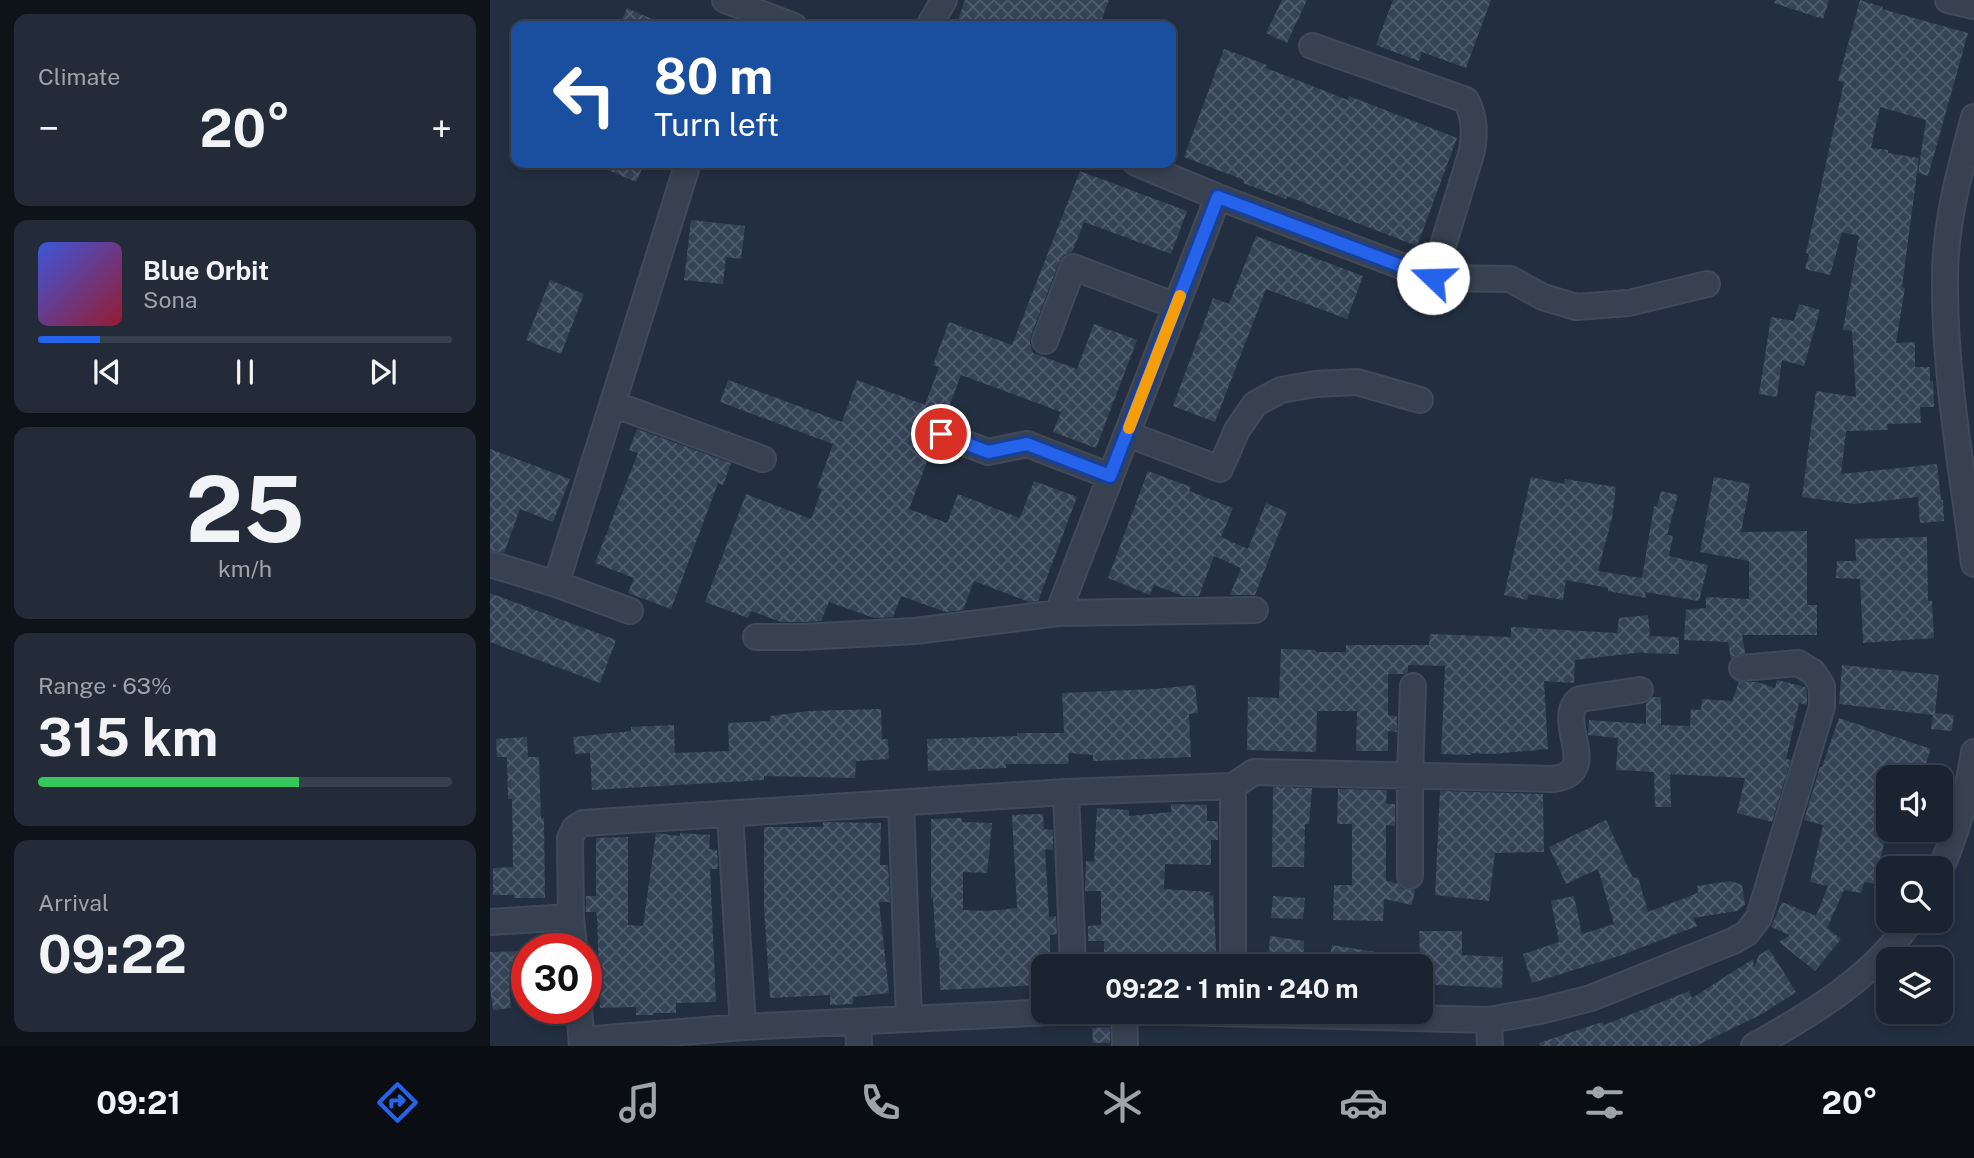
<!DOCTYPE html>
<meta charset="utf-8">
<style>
:root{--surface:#1a2330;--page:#232b38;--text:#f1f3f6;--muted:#9fa4ab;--line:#38404c;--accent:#2563eb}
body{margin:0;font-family:"Public Sans",sans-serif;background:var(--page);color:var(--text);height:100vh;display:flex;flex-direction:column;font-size:26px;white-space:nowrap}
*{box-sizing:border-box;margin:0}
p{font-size:23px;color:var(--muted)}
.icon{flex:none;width:38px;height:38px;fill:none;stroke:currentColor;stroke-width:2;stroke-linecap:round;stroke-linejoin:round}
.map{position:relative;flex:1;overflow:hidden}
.panel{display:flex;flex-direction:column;gap:14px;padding:14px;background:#0e131a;width:490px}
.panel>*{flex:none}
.guide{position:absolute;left:21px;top:21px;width:665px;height:147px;border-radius:14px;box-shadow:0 4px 10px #0003,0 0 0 2px var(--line);background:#1a4fa0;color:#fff;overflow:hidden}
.fabs{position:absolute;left:1386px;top:765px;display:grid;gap:14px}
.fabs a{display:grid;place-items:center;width:77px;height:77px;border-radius:14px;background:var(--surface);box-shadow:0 4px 10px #0003,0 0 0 2px var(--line);font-size:35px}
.speed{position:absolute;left:21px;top:933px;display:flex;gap:14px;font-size:35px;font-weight:700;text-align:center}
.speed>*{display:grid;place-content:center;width:91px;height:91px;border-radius:50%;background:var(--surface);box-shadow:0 4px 10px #0003,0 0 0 2px var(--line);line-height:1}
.speed .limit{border:10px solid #d22;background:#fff;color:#111}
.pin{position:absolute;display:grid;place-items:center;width:60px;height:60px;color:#fff;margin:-30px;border:4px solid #fff;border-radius:50%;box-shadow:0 2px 7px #0007}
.me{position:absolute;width:77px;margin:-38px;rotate:291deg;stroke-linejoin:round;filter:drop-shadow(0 0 5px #0008)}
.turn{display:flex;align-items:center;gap:24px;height:147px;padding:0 28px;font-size:32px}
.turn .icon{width:91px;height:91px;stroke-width:2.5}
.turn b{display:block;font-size:49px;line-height:60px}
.big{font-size:52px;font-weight:700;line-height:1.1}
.panel .tile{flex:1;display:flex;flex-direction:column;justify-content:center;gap:10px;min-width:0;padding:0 24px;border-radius:14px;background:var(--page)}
.panel .dial{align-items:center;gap:0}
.dial b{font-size:91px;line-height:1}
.song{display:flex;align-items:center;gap:21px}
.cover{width:84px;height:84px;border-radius:10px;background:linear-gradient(135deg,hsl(230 70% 55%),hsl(350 70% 35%))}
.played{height:7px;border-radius:4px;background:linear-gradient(90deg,var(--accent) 15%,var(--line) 15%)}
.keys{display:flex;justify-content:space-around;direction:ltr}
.heat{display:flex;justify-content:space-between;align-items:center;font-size:38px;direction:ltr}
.charge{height:10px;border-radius:5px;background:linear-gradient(90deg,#34c759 63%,var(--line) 0)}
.trip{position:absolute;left:541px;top:954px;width:402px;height:70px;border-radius:14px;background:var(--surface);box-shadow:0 4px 10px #0003,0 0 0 2px var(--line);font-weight:700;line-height:70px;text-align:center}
.tabs{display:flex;height:112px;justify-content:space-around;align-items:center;background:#0a0e13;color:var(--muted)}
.tabs .icon{width:49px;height:49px}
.tabs .active{color:var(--accent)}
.tabs b{font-size:32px;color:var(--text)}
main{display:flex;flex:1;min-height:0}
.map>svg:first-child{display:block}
.building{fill:url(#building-cross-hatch)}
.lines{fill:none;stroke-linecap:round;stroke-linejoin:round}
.minor-casing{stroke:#414a59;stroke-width:28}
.minor{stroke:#374150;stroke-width:24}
.route-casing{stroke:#184099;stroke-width:18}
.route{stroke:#2563eb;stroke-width:12}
.slow{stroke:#f59e0b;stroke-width:12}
</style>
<main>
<section class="panel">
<div class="tile"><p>Climate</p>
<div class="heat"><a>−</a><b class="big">20°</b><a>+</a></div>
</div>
<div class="tile">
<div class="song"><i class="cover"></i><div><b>Blue Orbit</b><p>Sona</p></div></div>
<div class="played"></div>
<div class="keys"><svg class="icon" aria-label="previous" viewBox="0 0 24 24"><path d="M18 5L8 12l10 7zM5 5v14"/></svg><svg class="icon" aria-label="pause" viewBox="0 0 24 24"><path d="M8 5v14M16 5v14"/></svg><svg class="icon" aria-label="next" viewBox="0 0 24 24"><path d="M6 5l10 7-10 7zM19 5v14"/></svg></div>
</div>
<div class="tile dial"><b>25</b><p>km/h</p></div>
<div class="tile"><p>Range · 63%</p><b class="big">315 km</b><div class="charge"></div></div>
<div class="tile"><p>Arrival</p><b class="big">09:22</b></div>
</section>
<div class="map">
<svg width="1484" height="1046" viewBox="0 0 1484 1046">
<defs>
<pattern id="building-cross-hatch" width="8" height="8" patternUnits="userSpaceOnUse" patternTransform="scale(1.75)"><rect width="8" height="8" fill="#354356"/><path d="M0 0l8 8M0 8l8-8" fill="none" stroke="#505c6d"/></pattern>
</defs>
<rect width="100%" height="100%" fill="#232f40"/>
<path class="building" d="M475,0H619L609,26H466Z
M792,0H817L797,43L776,33Z
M903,0H1001L976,68L932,52L929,61L886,45Z
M1285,0H1339L1333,19L1284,3Z
M1370,0L1393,7L1392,9L1478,33L1438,176L1428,173L1436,120L1390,107L1381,148L1398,150V153L1429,158L1412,287L1415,288L1406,343L1425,342V367H1440V381H1443L1444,407H1430L1431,423L1397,424L1398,430L1356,431L1351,474L1447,464L1451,500H1453L1454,521L1430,523L1428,497L1364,504L1312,497L1326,391L1366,397L1362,331L1353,330L1369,236L1352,232L1340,275L1315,269L1319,254L1316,253L1354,82L1348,81Z
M137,8L178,26H129Z
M734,49L777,65L776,68L858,100L859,96L967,138L927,246L797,196L796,199L753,183L754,180L694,157Z
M102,163H155L146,182Z
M590,171L697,211L681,254L594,222L582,252L574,255L569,262L541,336L540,343L543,353L587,369L604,324L647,340L606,448L563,432L571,412L471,375L454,420L442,422L437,428V437L443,446L419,509L457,523L468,494L530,518L544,481L587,497L548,601L539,602L484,581L473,610L456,612L411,596L403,617L384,618L339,602L331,621L311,622H291L261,611L258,618L215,602L256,494L321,519L332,489L327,488L343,444L230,402L238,380L352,422L367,380L435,405L449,367L443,365L459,322L522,345Z
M201,220L255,226L251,259L236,257L233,284L194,280Z
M766,236L873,276L857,319L776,289L725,422L683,406L723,298L739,304Z
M60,280L94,294L71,354L36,340Z
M1309,304L1330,310L1314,366L1292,360L1287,397L1269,394L1281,317L1304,321Z
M147,429L241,463L233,485L228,483L181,609L138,593L144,578L105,563L148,453L139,450Z
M0,449L80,479L63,522L30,509L14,553L0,550Z
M658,471L701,487L699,491L743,508L731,537L758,549L776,503L797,512L765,595H740L751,568L724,556L709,596H693L664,585L660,595L618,578Z
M1041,477L1074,484L1075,479L1126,487L1122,518L1108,571L1152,578L1164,506L1167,507L1171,491L1188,495L1177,535L1183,536L1179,556L1218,565L1209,601L1155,592L1156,598L1118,591V588L1076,580L1073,600L1039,594L1037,600L1014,595Z
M1224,477L1260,484L1251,532L1317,531V605H1327V635H1252L1255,653L1244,656L1241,659L1238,642L1194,640L1196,610L1216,608V597L1259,599V561L1210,552Z
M1437,537L1438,601H1442L1444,638L1373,643L1370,579L1346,578L1347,561H1366L1365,539Z
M0,593L126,640L110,683L0,642Z
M1158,615L1160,636L1189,637V654L1154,653V652L1085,660L1084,683L1054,681L1058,749L1003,754L981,753V755L951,754L955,666L918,665V672L914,674H898V715L907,716V732L898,731V751H866L867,711H827L826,752L757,750L758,697L789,698L791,649L826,650V652H856V645H939L940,634L1021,637V627L1127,633L1129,618Z
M1352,665L1449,675L1445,713L1464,715L1462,731L1441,729L1443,715L1349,704Z
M1287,680L1315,687L1317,690V705L1309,703L1296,759L1301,760L1282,822L1247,813L1255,778L1180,774L1181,807H1165L1164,772L1126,770L1128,738L1098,735L1099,720L1156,724V703L1163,697H1171V725L1200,726L1201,709L1211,710L1212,699L1242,701L1249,682H1267L1285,688Z
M705,685L708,713L699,714L701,757L603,761V755L579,753L578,764H516V768L438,771L437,739L527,736V733H574L572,693L664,689Z
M391,709L392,739H398L399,759L366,761L365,778L274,776V780L102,790L100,753L85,754L83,737L141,731V727L184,725L185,753L239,751L238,723L280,721V716L319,711Z
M1349,718L1441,749L1431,777H1398V840L1395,839L1385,884L1374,882L1371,893L1354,890L1337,928L1351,939L1325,971L1289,942L1300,935L1281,927L1292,902L1326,916L1338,886L1320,882L1333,825L1314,820L1330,767H1332Z
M37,737L38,757H49L51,818H54L55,898H24V895H3V868L23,867L22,799H18L17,757H7L6,739Z
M783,787L822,788L819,824H815L814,867H782Z
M848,789L897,790L896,804H905V826L896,825V881L907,883L913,889L925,890L922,905L894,899L893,921L843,920L844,885H862V824H847Z
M950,791L1053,794L1054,852L1005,853L999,901L945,895Z
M681,804L717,805V821H728V840H721V865L675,864L674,889L721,892L720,896L723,895L727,966H614V941H598V926L611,925V891H595L596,861L604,862L607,808L639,810V816L681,812Z
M553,814L554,829L563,830V850L555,849L559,917L566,916L567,934L560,935V966H553V985L450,990L449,948H446L443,898H441V819L472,818V822L502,823L497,873L473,872V910L498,911L527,908L522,815Z
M1116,820L1143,878L1148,877L1158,912L1208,893L1207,886L1241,881L1252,885L1255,905L1247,911L1203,918L1207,926L1132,955L1042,983L1033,954L1069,942L1061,901L1084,896L1092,934L1124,924L1108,869L1076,884L1059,847Z
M333,822L391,823L390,865H398L400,902H389L399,993L363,997V1004L340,1005V995L280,998L274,907V827H333Z
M166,833L190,836V833L220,835L219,849L227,850L228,869H220L226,1002L186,1003V1013H163V1015H146V1007L110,1008L107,917L106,912H96V896H106V838L138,837V925L153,926Z
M783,896L815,898L813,919L781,918Z
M929,931H972V955L1013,957L1012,988L931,984Z
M780,936L814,941L813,966H781V952H779Z
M842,945L916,957V966H838Z
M1279,949L1306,992L1272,1014L1206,1046H1050L1049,1043L1112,1022L1114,1025L1199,991L1202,998L1263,959L1264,968L1269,955Z
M37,951V985H19L21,1008L3,1010L0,986V952Z
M620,1027V1043H603L602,1028Z"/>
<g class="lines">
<defs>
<path id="minor" d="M235,0L304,26
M1458,0L1484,6
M439,26L454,0
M822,46L976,100C985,118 985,132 982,151L943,278
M1484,117C1470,169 1455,223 1455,278C1454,373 1472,469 1484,564
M646,163L728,197L943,278L1020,279L1053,297L1086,307L1139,303L1217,284
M555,341L583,267L686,306
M123,404L273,459
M451,434L498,452L537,444L620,476
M637,434L730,469L747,430L765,404L791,390L825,384L867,382L930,400
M0,564L66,584L140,611
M66,584L198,163
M568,613L728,197
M266,637H311L425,631L568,613L765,610
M576,792L583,966
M411,803L419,1019
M240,814L253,1027
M1451,868C1467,831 1478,792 1484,752
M920,876V775L923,686
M0,922L81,917
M84,948L81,917L80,838L85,828L93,823L576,792L743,786L764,772L1063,779C1114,773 1062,719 1090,699L1150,690
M743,966V786
M89,1008L92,1046
M634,1012L635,1046
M689,1012L999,1020L1050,1011L1101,998L1243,941L1257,933L1269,917L1332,707V686L1323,672L1308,663L1252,668
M999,1020L1000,1046
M368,1022L369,1046
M92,1040L253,1027L563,1012
M1264,1046C1321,1014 1384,977 1421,920"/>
</defs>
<use href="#minor" class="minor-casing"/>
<use href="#minor" class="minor"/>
</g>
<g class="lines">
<defs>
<path id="route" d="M451,434L498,452L537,444L620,476L728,197L943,278"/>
</defs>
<use href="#route" class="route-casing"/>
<use href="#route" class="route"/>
<path class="slow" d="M639,428L690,296"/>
</g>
</svg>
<div class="fabs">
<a><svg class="icon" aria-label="sound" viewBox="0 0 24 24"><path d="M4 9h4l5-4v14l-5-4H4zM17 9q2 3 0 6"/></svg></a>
<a><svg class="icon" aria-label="search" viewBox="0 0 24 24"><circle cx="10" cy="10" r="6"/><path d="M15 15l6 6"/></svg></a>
<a><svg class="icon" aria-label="layers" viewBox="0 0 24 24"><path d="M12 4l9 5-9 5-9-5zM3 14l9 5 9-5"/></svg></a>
</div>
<div class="speed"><div class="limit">30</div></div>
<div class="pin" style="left:451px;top:434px;background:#d93025"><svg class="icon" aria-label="arrive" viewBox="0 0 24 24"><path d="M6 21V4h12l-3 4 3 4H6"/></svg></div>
<svg class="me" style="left:943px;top:278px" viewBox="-20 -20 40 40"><circle r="19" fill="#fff"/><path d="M0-13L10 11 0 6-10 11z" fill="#2563eb"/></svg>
<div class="trip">09:22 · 1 min · 240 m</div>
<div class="guide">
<div class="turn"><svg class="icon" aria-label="left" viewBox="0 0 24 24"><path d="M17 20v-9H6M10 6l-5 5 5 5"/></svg><div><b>80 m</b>Turn left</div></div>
</div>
</div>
</main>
<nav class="tabs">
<b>09:21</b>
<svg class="icon active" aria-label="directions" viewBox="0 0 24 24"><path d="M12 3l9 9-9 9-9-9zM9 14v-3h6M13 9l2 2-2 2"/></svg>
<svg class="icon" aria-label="music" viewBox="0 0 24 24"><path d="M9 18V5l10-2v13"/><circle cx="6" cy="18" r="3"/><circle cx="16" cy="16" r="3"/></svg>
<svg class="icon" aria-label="phone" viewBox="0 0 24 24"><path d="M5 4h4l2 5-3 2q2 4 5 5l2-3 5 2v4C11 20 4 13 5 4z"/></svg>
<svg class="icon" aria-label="climate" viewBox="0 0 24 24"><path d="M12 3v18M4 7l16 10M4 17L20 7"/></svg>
<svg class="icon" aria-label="car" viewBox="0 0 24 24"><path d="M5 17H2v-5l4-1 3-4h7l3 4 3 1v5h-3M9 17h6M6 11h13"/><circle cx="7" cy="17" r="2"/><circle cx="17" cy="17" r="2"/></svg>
<svg class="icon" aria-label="filters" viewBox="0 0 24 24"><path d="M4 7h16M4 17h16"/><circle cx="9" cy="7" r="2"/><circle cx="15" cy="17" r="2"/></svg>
<b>20°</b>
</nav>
